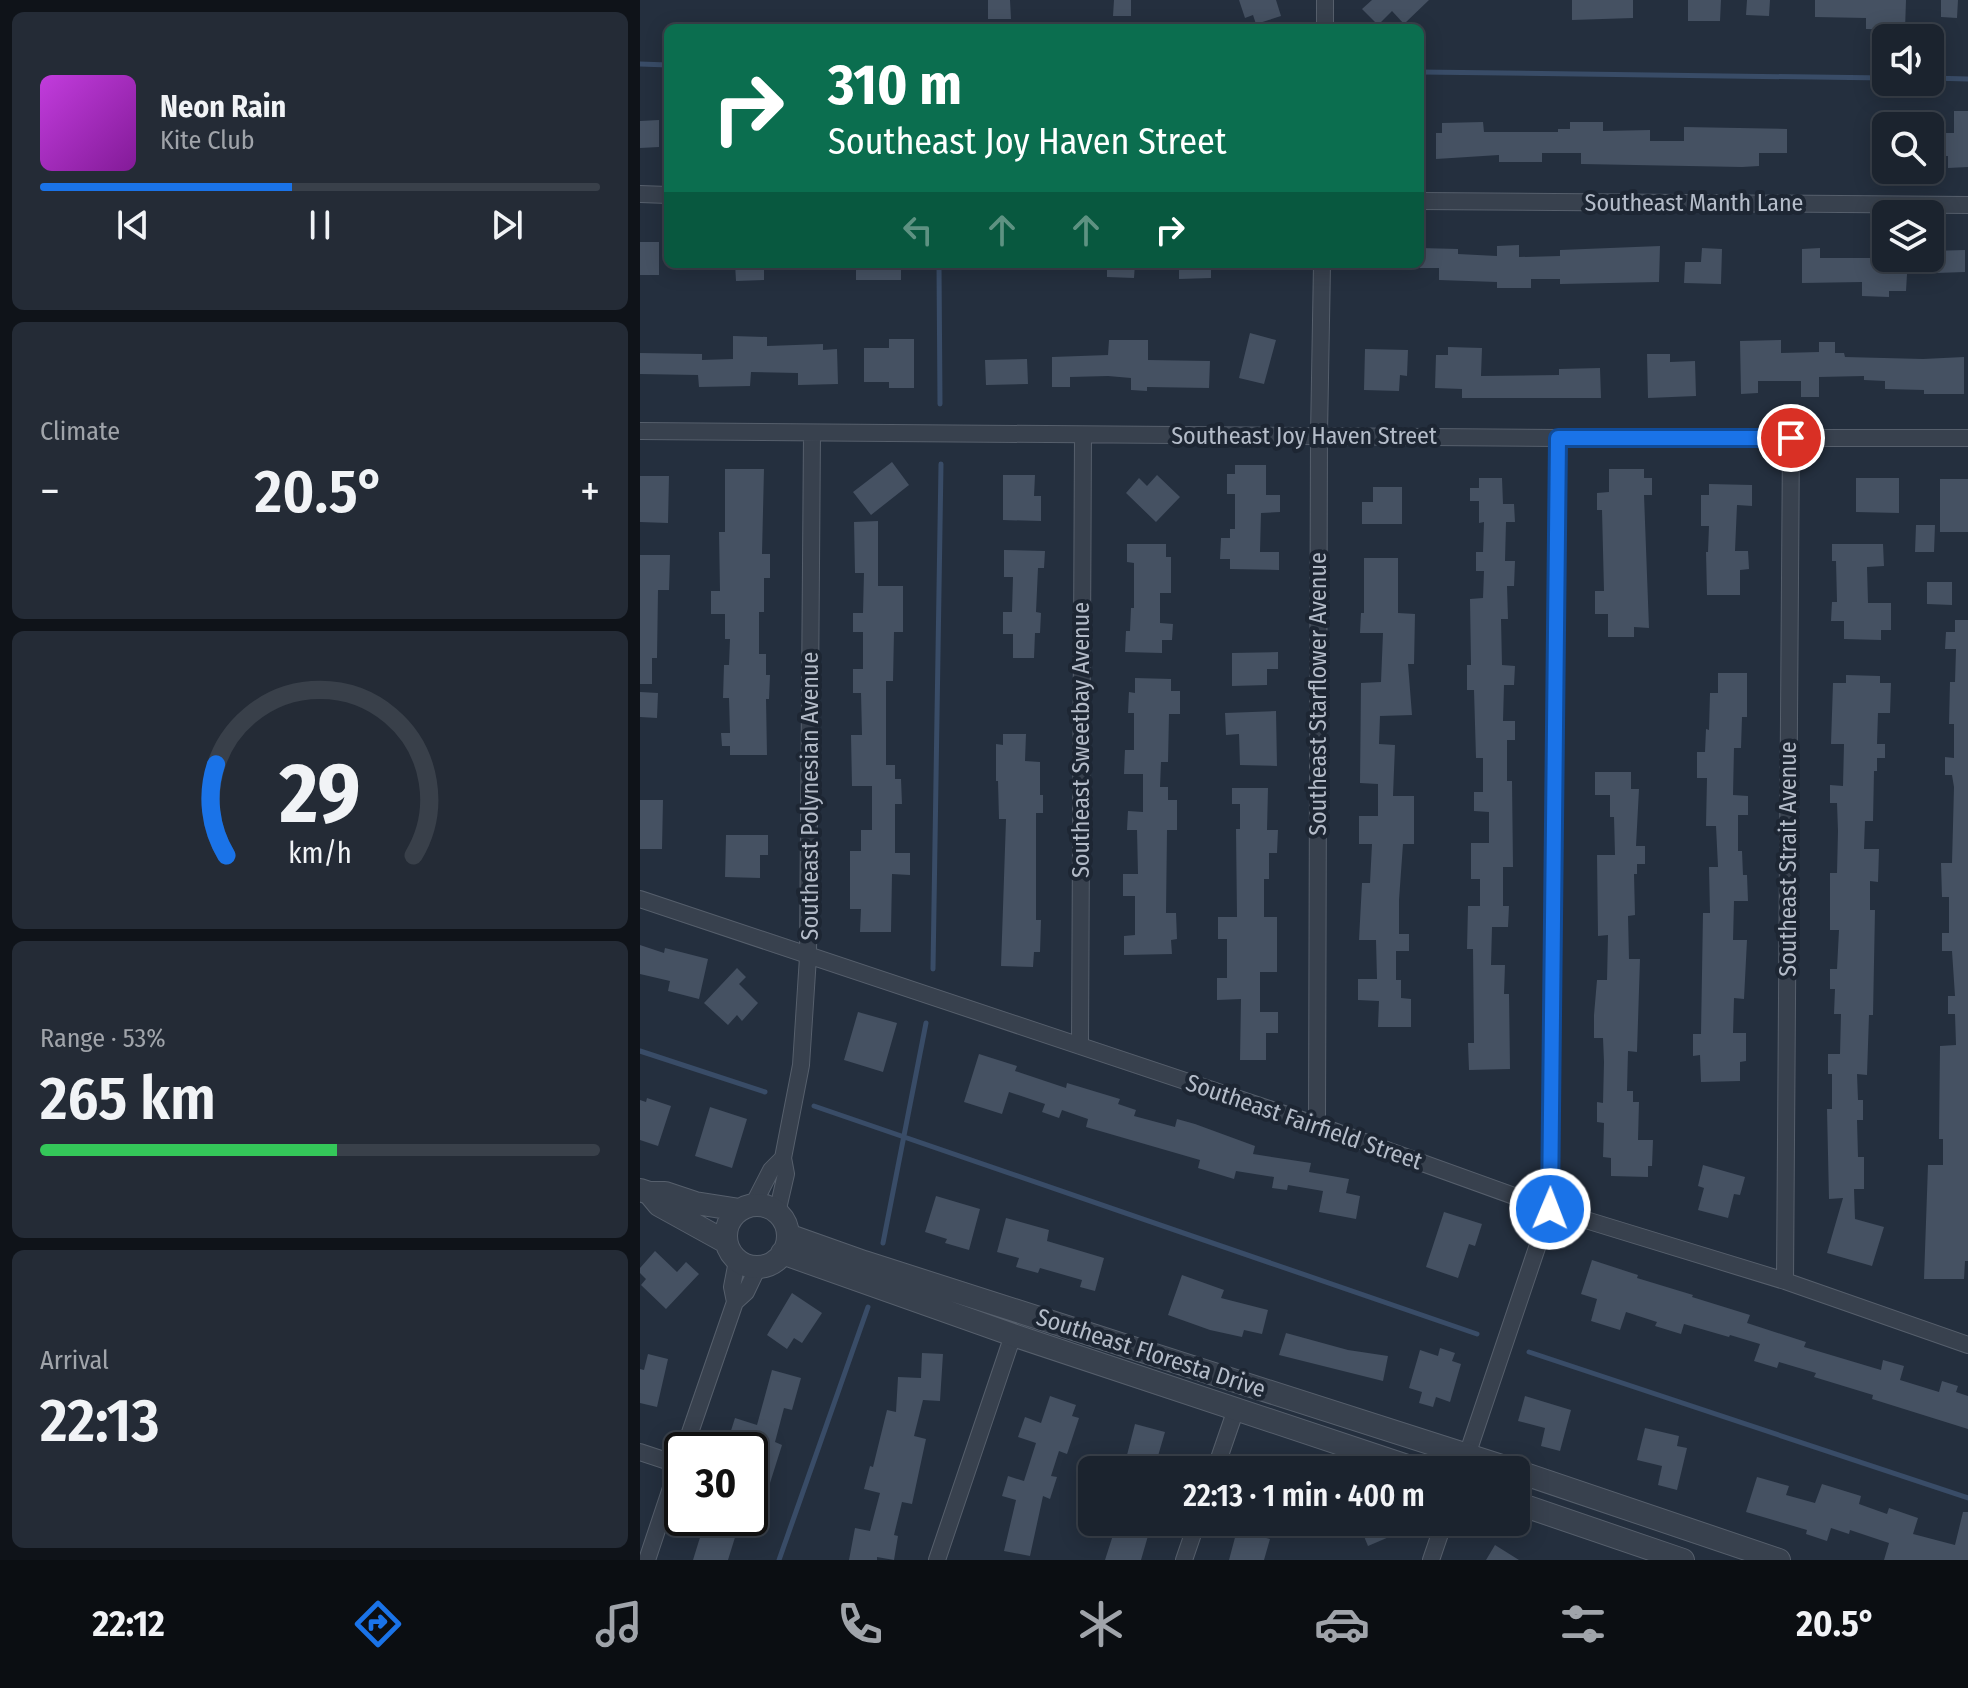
<!DOCTYPE html>
<meta charset="utf-8">
<style>
:root{--surface:#1b232e;--page:#242b36;--text:#f1f3f6;--muted:#a0a4aa;--line:#39404a;--accent:#1a73e8}
body{margin:0;font-family:"Fira Sans Condensed",sans-serif;background:var(--page);color:var(--text);height:100vh;display:flex;flex-direction:column;font-size:30px;white-space:nowrap}
*{box-sizing:border-box;margin:0}
p{font-size:26px;color:var(--muted)}
.icon{flex:none;width:44px;height:44px;fill:none;stroke:currentColor;stroke-width:2;stroke-linecap:round;stroke-linejoin:round}
.map{position:relative;flex:1;overflow:hidden}
.panel{display:flex;flex-direction:column;gap:12px;padding:12px;background:#0f1319;width:640px}
.panel>*{flex:none}
.top-card{position:absolute;left:24px;top:24px;width:760px;height:244px;border-radius:12px;box-shadow:0 4px 20px #0003,0 0 0 2px var(--line);background:#0b6e4f;color:#fff;overflow:hidden}
.fabs{position:absolute;left:1232px;top:24px;display:grid;gap:16px}
.fabs a{display:grid;place-items:center;width:72px;height:72px;border-radius:12px;background:var(--surface);box-shadow:0 4px 20px #0003,0 0 0 2px var(--line);font-size:40px}
.speed{position:absolute;left:24px;top:1432px;display:flex;gap:16px;font-size:40px;font-weight:700;text-align:center}
.speed>*{display:grid;place-content:center;width:104px;height:104px;border-radius:50%;background:var(--surface);box-shadow:0 4px 20px #0003,0 0 0 2px var(--line);line-height:1}
.speed .limit{border:4px solid #111;border-radius:12px;background:#fff;color:#111}
.pin{position:absolute;display:grid;place-items:center;width:68px;height:68px;color:#fff;margin:-34px;border:4px solid #fff;border-radius:50%;box-shadow:0 2px 8px #0007}
.me{position:absolute;width:88px;margin:-44px;rotate:1deg;stroke-linejoin:round;filter:drop-shadow(0 0 6px #0008)}
.turn{display:flex;align-items:center;gap:28px;height:168px;padding:0 32px;font-size:36px}
.turn .icon{width:104px;height:104px;stroke-width:2.5}
.turn b{display:block;font-size:56px;line-height:68px}
.lanes{display:flex;align-items:center;height:76px;padding:0 32px;background:#0003;justify-content:center;gap:40px;direction:ltr}
.lanes .off{opacity:.35}
.big{font-size:60px;font-weight:600;line-height:1.1}
.panel .tile{flex:1;display:flex;flex-direction:column;justify-content:center;gap:12px;min-width:0;padding:0 28px;border-radius:12px;background:var(--page)}
.panel .dial{align-items:center;gap:0}
.dial svg{height:208px;overflow:visible;fill:none;stroke:var(--line);stroke-width:7;stroke-linecap:round;text-anchor:middle}
.dial text{fill:var(--text);stroke:none}
.song{display:flex;align-items:center;gap:24px}
.cover{width:96px;height:96px;border-radius:12px;background:linear-gradient(135deg,hsl(290 70% 55%),hsl(290 70% 35%))}
.played{height:8px;border-radius:4px;background:linear-gradient(90deg,var(--accent) 45%,var(--line) 45%)}
.keys{display:flex;justify-content:space-around;direction:ltr}
.heat{display:flex;justify-content:space-between;align-items:center;font-size:44px;direction:ltr}
.charge{height:12px;border-radius:6px;background:linear-gradient(90deg,#34c759 53%,var(--line) 0)}
.trip{position:absolute;left:438px;top:1456px;width:452px;height:80px;border-radius:12px;background:var(--surface);box-shadow:0 4px 20px #0003,0 0 0 2px var(--line);font-weight:600;line-height:80px;text-align:center}
.tab-bar{display:flex;height:128px;justify-content:space-around;align-items:center;background:#0b0e12;color:var(--muted)}
.tab-bar .icon{width:56px;height:56px}
.tab-bar .current{color:var(--accent)}
.tab-bar b{font-size:36px;color:var(--text)}
main{display:flex;flex:1;min-height:0}
.map>svg:first-child{display:block}
.lines{fill:none;stroke-linecap:round;stroke-linejoin:round}
.stream{stroke:#394c67;stroke-width:5}
.building{fill:#455162}
.minor-casing{stroke:#565f6c;stroke-width:18}
.tertiary-casing{stroke:#565f6c;stroke-width:24}
.minor{stroke:#38414e;stroke-width:16}
.tertiary{stroke:#38414e;stroke-width:22}
.route-casing{stroke:#114b97;stroke-width:20}
.route{stroke:#1a73e8;stroke-width:14}
.labels{text-anchor:middle;stroke-width:8;stroke-linejoin:round;paint-order:stroke}
.street-label{font-size:24px;fill:#b4bcc9;stroke:#1d2633}
</style>
<main>
<section class="panel">
<div class="tile">
<div class="song"><i class="cover"></i><div><b>Neon Rain</b><p>Kite Club</p></div></div>
<div class="played"></div>
<div class="keys"><svg class="icon" aria-label="previous" viewBox="0 0 24 24"><path d="M18 5L8 12l10 7zM5 5v14"/></svg><svg class="icon" aria-label="pause" viewBox="0 0 24 24"><path d="M8 5v14M16 5v14"/></svg><svg class="icon" aria-label="next" viewBox="0 0 24 24"><path d="M6 5l10 7-10 7zM19 5v14"/></svg></div>
</div>
<div class="tile"><p>Climate</p>
<div class="heat"><a>−</a><b class="big">20.5°</b><a>+</a></div>
</div>
<div class="tile dial"><svg viewBox="0 0 100 80">
<path d="M14 69A42 42 0 1 1 86 69"/>
<path d="M14 69A42 42 0 0 1 10 34" stroke="#1a73e8"/>
<text x="50" y="56" font-size="32" font-weight="700">29</text>
<text x="50" y="72" font-size="11">km/h</text>
</svg></div>
<div class="tile"><p>Range · 53%</p><b class="big">265 km</b><div class="charge"></div></div>
<div class="tile"><p>Arrival</p><b class="big">22:13</b></div>
</section>
<div class="map">
<svg width="1328" height="1560" viewBox="0 0 1328 1560">
<rect width="100%" height="100%" fill="#242f3e"/>
<g class="lines">
<path class="stream" d="M0,64L28,65
M780,72L1246,78
M1290,78L1328,79
M299,264L300,404
M293,969L301,464
M0,1051L125,1092
M174,1106L837,1334
M243,1243L286,1023
M889,1352L1328,1498
M139,1560L228,1307"/>
</g>
<path class="building" d="M348,0H370L371,19H348Z
M474,0H491V16H473Z
M599,0H636L641,16L616,24L613,15L605,18Z
M732,0H789L764,24L752,11L738,25L722,9Z
M932,0H993V18L932,20Z
M1048,0H1081L1080,21H1048Z
M1107,0H1130L1129,16L1106,15Z
M1175,0H1266L1265,30L1226,29V18L1175,17Z
M1301,0H1318L1317,18L1301,17Z
M1314,111H1328V167L1308,168V156H1290V133H1314Z
M19,120V147L0,148V121Z
M843,122L844,132H918V129H930V122H963V131L1010,130V141H1044V127L1147,129V153H1119V166L1102,167L941,164V153H902V162H859V155L796,159V133H802V123Z
M0,242H19V275H0Z
M879,245V257L920,256V250L1020,246L1019,282L920,284V279H891V288H857V282L799,280V268H780V248L818,249V254L857,256V246Z
M1062,248L1082,249L1081,284L1044,283L1045,262H1061Z
M1180,248V258H1290V251L1325,250V272L1267,274L1266,291H1249V297L1222,296V282L1162,283V249Z
M95,264H124V280L96,281Z
M216,264H261V280H216Z
M467,264H495L494,278L467,277Z
M539,264H571V278L539,279Z
M610,333L636,340L624,384L599,378Z
M93,336L127,337V346L183,344V350L197,349L198,384L158,385V373L111,372L110,386L59,387L58,375L0,374V353L62,354V360L93,359Z
M249,339H274V388H249V382H224V348H249Z
M469,340H508V360L570,361L569,388L507,387V391L491,390V378L468,376L430,377V387H412V357L468,355Z
M1141,340V353L1179,352V342H1195V353H1204L1205,357L1283,359L1324,357V394H1284V390L1245,389V381L1224,380V376L1179,377V397H1161V381H1118V393L1101,394L1100,341Z
M808,347L842,348L841,376L919,375V369L960,368L961,398H822V389L795,388L796,355H808Z
M725,349L768,350L767,376L760,375L759,391L724,390Z
M1007,354H1030V362L1055,361L1056,396L1008,398Z
M387,359L388,384L346,385L345,360Z
M252,462L269,485L231,515L213,492Z
M595,465H626V495H640V512L621,513L620,552H639V570L590,569V559H580L581,538H590V529H595V494H587V474H595Z
M85,469H124L122,554H130V578H124V612H119V654H126V675H130L129,699H126L127,755H90V746H82L81,733H90L89,698H83L84,665H89L90,639H85V614H71V591H80L79,532H85Z
M969,469H1004V478H1012V495H1004L1009,628L994,627V637H968V614H955V591H964L962,510H957V493L969,492Z
M363,475H395L394,496H401V521L363,520Z
M517,475L540,497L516,522L486,493L499,478L507,486Z
M0,476H29L28,523L0,522Z
M839,478H862L863,504H874L875,522H866L865,561H875L874,586H867L868,619H861L862,665L875,666L874,685H864L863,721H875V740H867V781H872L873,867H863V906H869L868,927H852L851,965H865L864,994H869L870,1069L829,1070L828,1043H834L833,949H827L828,906H840V879H831V843H849V812L834,811V792H843V758H836L834,690H827V665H831L830,599L843,598L844,571H836V552H843L844,522L839,523V501H830V488H839Z
M1216,478H1259V513L1216,512Z
M1300,479H1328V532H1300Z
M1069,484L1112,485V506L1097,505L1095,551H1108L1109,569L1100,570V595H1067L1066,552H1068L1069,526H1061V495H1069Z
M733,487H762V524H722V502H733Z
M238,521V586H263V632H254L253,681H246V765H255V779H261L262,804H255V853H270V875L252,874L251,932H220L221,909H210V851H221V830H232V786H212L211,735H222L221,693H213V669H223V632H213V613H223L224,573H215L214,522Z
M1276,525H1295L1294,552H1275Z
M487,544H526V557H531V593H520V623L533,624L532,640H522V653L485,652L486,631H490L491,608H494V563L487,562Z
M1192,544H1243L1244,566L1227,567L1228,603H1251V630H1241V640L1204,639V621H1191L1192,602H1197L1196,561H1192Z
M364,550L405,551L404,568H398L396,612L401,613L400,633H395L394,658H373V634H363V612H372L373,577H364Z
M0,555H30L29,590H18L17,658H12V684H0Z
M724,558H758V613L775,614L774,664H768L772,715L740,716L739,744L755,745L753,796H774V844H763L759,900V934H769V951H756V980H761V998L771,999V1027H738L739,1001L718,1000V979H737L736,940H719L722,883H730L732,844H719V816H738V784L720,783L721,683L741,682L743,633H720L721,613H724Z
M1287,582H1312V605L1287,604Z
M1315,620H1328V1261H1325L1324,1279H1284L1288,1165H1303V1139H1299L1300,1046L1316,1045L1315,1014H1308V996H1315L1312,951H1302V933H1309V897H1302L1301,863H1312L1314,787L1312,775H1305V757L1314,758V724H1309L1310,682H1315L1316,649H1305L1306,632H1315Z
M638,652V669H627V685L592,686V653Z
M1078,673H1107V717H1102L1101,748H1094L1093,795L1108,796V815H1098V851H1102L1103,875H1107L1108,901H1094L1093,940H1107L1104,999L1094,998L1093,1033H1106V1061L1100,1062V1081L1061,1082L1060,1055L1053,1056V1034H1061L1063,913H1070L1069,867H1078L1076,826H1066L1067,778H1057V752H1065L1066,729L1069,730L1070,693H1078Z
M1206,675L1240,676V683H1251L1250,713H1238L1237,744H1245V758H1237V771H1234L1233,821H1225L1224,849H1239L1238,882L1230,881V910H1235L1233,1015H1229L1227,1075L1217,1074L1218,1100H1223V1120H1217L1218,1157H1224V1189H1214L1215,1219L1244,1227L1232,1266L1187,1253L1203,1198L1189,1199L1187,1109H1192V1074H1188V1054H1200L1201,1014H1194L1195,989H1190V969H1197L1199,930H1190V873H1197L1198,831L1197,803H1190V785L1203,786L1204,744H1191L1193,683H1206Z
M495,678L531,679V691H540V714H529L528,762H521L520,787H528V800H537V830H527L526,913H536L537,939L531,940L532,954L484,955V936L495,935V896H483V874H498L497,830H487L488,811L503,812V774H484L485,750H494V713H488L489,692L495,693Z
M0,692L18,693L17,718L0,717Z
M636,711L637,766L600,765L599,734L586,735L585,713Z
M363,734H386L385,761L400,762V795H403V813H396V920H401L400,952H394L393,967L361,966L366,819H359L358,781H356V744L363,745Z
M955,772H991V789H999L996,846H1005V864H997V874H994L995,915L988,916L989,959H1000L997,1052L988,1051L987,1091H993V1102H999L998,1140H1013L1012,1166H1008V1177L971,1176V1158L963,1157L964,1123L957,1122V1102L963,1103L964,1062L963,1038H954V1015L957,980H967L968,935L958,936L957,855H975L974,817H970V795H955Z
M592,788H628L627,830H638L637,853H629V879H624V917H637V972H620V1012H638V1033H626V1060H600L601,999L577,1000V978H587V939H578V917H597L596,829H600V804H592Z
M0,800H23L22,849H0Z
M86,835H128V855H120V878L85,877Z
M0,945L24,953L25,948L68,959L59,999L28,991L30,981L0,974Z
M97,968L106,977L99,984L118,1003L102,1021L97,1015L88,1025L64,1003Z
M218,1012L257,1023L243,1072L204,1060Z
M339,1054L377,1066L375,1071L426,1088L427,1083L480,1099L478,1104L496,1110L494,1116L535,1127L537,1119L555,1124L615,1146L613,1154L671,1163L669,1172L709,1179L706,1193L720,1196L716,1219L679,1212L683,1191L648,1185L647,1190L632,1188L634,1177L596,1171L594,1179L558,1168L560,1160L446,1127L448,1119L422,1110L419,1118L402,1112L405,1104L369,1092L362,1114L324,1102Z
M7,1098L31,1106L18,1146L0,1140V1100L6,1102Z
M70,1107L107,1119L92,1168L55,1156Z
M1063,1165L1105,1177L1100,1195L1094,1194L1088,1218L1058,1210L1064,1188L1058,1186Z
M296,1196L340,1209L329,1250L305,1243L307,1239L285,1232Z
M804,1212L842,1224L835,1246L829,1244L818,1278L786,1267Z
M366,1218L409,1230L407,1241L464,1258L455,1291L440,1287L442,1280L400,1268L398,1273L376,1267L379,1258L357,1252Z
M15,1251L37,1272L46,1262L59,1274L26,1309L1,1285L6,1279L0,1273V1268Z
M952,1260L998,1275L997,1278L1053,1295L1052,1297L1110,1315L1107,1323L1166,1342L1164,1347L1241,1370L1243,1360L1264,1366L1260,1380L1299,1392L1302,1381L1318,1386L1316,1392L1328,1396V1429L1232,1399L1233,1395L1174,1377L1176,1373L1139,1362L1137,1368L1114,1361L1120,1344L1090,1335L1089,1337L1044,1324L1041,1334L1015,1326L1017,1322L986,1312L980,1330L951,1321L957,1299L941,1294Z
M542,1275L584,1290L581,1298L628,1310L622,1334L604,1330L602,1337L570,1330L528,1315Z
M152,1293L182,1313L162,1343L154,1338L147,1349L127,1335Z
M646,1333L708,1350L748,1356L743,1381L639,1355Z
M800,1348L815,1353L812,1361L821,1364L810,1402L796,1397L793,1407L779,1403L782,1392L769,1388L780,1350L798,1356Z
M282,1353L303,1354L300,1401L283,1400L274,1436L286,1439L272,1504L262,1502L254,1535L258,1536L254,1560L237,1557V1560H209L215,1528L230,1531L240,1493L224,1489L230,1466L233,1467L247,1410L256,1412L258,1377L281,1378Z
M8,1354L28,1359L17,1407L0,1403V1369L4,1370Z
M132,1370L161,1378L152,1410L144,1408L135,1442L142,1445L130,1483L110,1477V1450H102L104,1442L89,1437L95,1418L117,1425Z
M410,1396L436,1405L432,1416L439,1418L427,1454L419,1451L411,1476L417,1477L410,1499L403,1496L390,1556L364,1551L376,1500L362,1496L368,1476L384,1481L396,1443L378,1437L385,1417L401,1423Z
M885,1396L931,1410L920,1451L901,1446L905,1428L878,1421Z
M495,1424L525,1432L518,1456L554,1466L553,1470H488L491,1456L487,1455Z
M1005,1428L1039,1436L1037,1446L1047,1448L1037,1490L1018,1485L1022,1466L997,1460Z
M1117,1477L1149,1486L1146,1495L1175,1503L1182,1484L1221,1496L1219,1504L1247,1514L1249,1508L1278,1518L1273,1534L1315,1545L1323,1512H1328V1560H1244L1249,1543L1210,1530L1209,1534L1191,1528L1187,1541L1166,1534L1167,1530L1106,1512Z
M66,1518H101L88,1560H53Z
M469,1522H512L501,1560H465L473,1535L466,1533Z
M718,1522H751L756,1534L728,1546Z
M597,1530L630,1539L624,1560H589Z
M855,1545L879,1560H846Z"/>
<g class="lines">
<defs>
<path id="minor" d="M685,28V0
M0,194L28,195
M780,201L1328,205
M0,431L918,438H1328
M0,899L677,1125L910,1209L1145,1281L1328,1345
M440,1046L443,435
M677,1125L679,435L682,264
M113,1205L131,1170L143,1158
M137,1213L146,1174L143,1158L161,1065L168,957L172,433
M1145,1281L1151,438
M95,1302L92,1287L97,1261
M44,1450L95,1302L106,1292L118,1267
M0,1452L39,1465
M575,1470L596,1409
M822,1470L910,1209L918,438
M7,1560L42,1455
M297,1560L373,1335
M544,1560L557,1522
M791,1560L804,1522"/>
<path id="tertiary" d="M0,1190L9,1193H25L55,1203L100,1210
M9,1193L19,1205L86,1242
M86 1236a31 31 0 1 1 62 0a31 31 0 1 1-62 0Z
M148,1235L224,1262L874,1470
M142,1253L373,1335L779,1470
M876,1471L1139,1560
M876,1503L1043,1560"/>
</defs>
<use href="#minor" class="minor-casing"/>
<use href="#tertiary" class="tertiary-casing"/>
<use href="#minor" class="minor"/>
<use href="#tertiary" class="tertiary"/>
</g>
<g class="lines">
<defs>
<path id="route" d="M910,1209L918,438H1151"/>
</defs>
<use href="#route" class="route-casing"/>
<use href="#route" class="route"/>
</g>
<g class="labels">
<g class="street-label">
<text x="1054" y="211">Southeast Manth Lane</text>
<text x="664" y="444">Southeast Joy Haven Street</text>
<text transform="translate(678 694) rotate(-90)" y="8">Southeast Starflower Avenue</text>
<text transform="translate(441 740) rotate(-90)" y="8">Southeast Sweetbay Avenue</text>
<text transform="translate(170 796) rotate(-90)" y="8">Southeast Polynesian Avenue</text>
<text transform="translate(1148 859) rotate(-90)" y="8">Southeast Strait Avenue</text>
<text transform="translate(664 1122) rotate(19)" y="8">Southeast Fairfield Street</text>
<text transform="translate(511 1353) rotate(18)" y="8">Southeast Floresta Drive</text>
</g>
</g>
</svg>
<div class="fabs">
<a><svg class="icon" aria-label="sound" viewBox="0 0 24 24"><path d="M4 9h4l5-4v14l-5-4H4zM17 9q2 3 0 6"/></svg></a>
<a><svg class="icon" aria-label="search" viewBox="0 0 24 24"><circle cx="10" cy="10" r="6"/><path d="M15 15l6 6"/></svg></a>
<a><svg class="icon" aria-label="layers" viewBox="0 0 24 24"><path d="M12 4l9 5-9 5-9-5zM3 14l9 5 9-5"/></svg></a>
</div>
<div class="speed"><div class="limit">30</div></div>
<div class="pin" style="left:1151px;top:438px;background:#d93025"><svg class="icon" aria-label="arrive" viewBox="0 0 24 24"><path d="M6 21V4h12l-3 4 3 4H6"/></svg></div>
<svg class="me" style="left:910px;top:1209px" viewBox="-20 -20 40 40"><circle r="17" fill="#1a73e8" stroke="#fff" stroke-width="3"/><path d="M0-11L8 9 0 5-8 9z" fill="#fff"/></svg>
<div class="trip">22:13 · 1 min · 400 m</div>
<div class="top-card">
<div class="turn"><svg class="icon" aria-label="right" viewBox="0 0 24 24"><path d="M7 20v-9h11M14 6l5 5-5 5"/></svg><div><b>310 m</b>Southeast Joy Haven Street</div></div>
<div class="lanes"><svg class="icon off" aria-label="left" viewBox="0 0 24 24"><path d="M17 20v-9H6M10 6l-5 5 5 5"/></svg><svg class="icon off" aria-label="ahead" viewBox="0 0 24 24"><path d="M12 20V5M6 11l6-6 6 6"/></svg><svg class="icon off" aria-label="ahead" viewBox="0 0 24 24"><path d="M12 20V5M6 11l6-6 6 6"/></svg><svg class="icon" aria-label="right" viewBox="0 0 24 24"><path d="M7 20v-9h11M14 6l5 5-5 5"/></svg></div>
</div>
</div>
</main>
<nav class="tab-bar">
<b>22:12</b>
<svg class="icon current" aria-label="directions" viewBox="0 0 24 24"><path d="M12 3l9 9-9 9-9-9zM9 14v-3h6M13 9l2 2-2 2"/></svg>
<svg class="icon" aria-label="music" viewBox="0 0 24 24"><path d="M9 18V5l10-2v13"/><circle cx="6" cy="18" r="3"/><circle cx="16" cy="16" r="3"/></svg>
<svg class="icon" aria-label="phone" viewBox="0 0 24 24"><path d="M5 4h4l2 5-3 2q2 4 5 5l2-3 5 2v4C11 20 4 13 5 4z"/></svg>
<svg class="icon" aria-label="climate" viewBox="0 0 24 24"><path d="M12 3v18M4 7l16 10M4 17L20 7"/></svg>
<svg class="icon" aria-label="car" viewBox="0 0 24 24"><path d="M5 17H2v-5l4-1 3-4h7l3 4 3 1v5h-3M9 17h6M6 11h13"/><circle cx="7" cy="17" r="2"/><circle cx="17" cy="17" r="2"/></svg>
<svg class="icon" aria-label="filters" viewBox="0 0 24 24"><path d="M4 7h16M4 17h16"/><circle cx="9" cy="7" r="2"/><circle cx="15" cy="17" r="2"/></svg>
<b>20.5°</b>
</nav>
